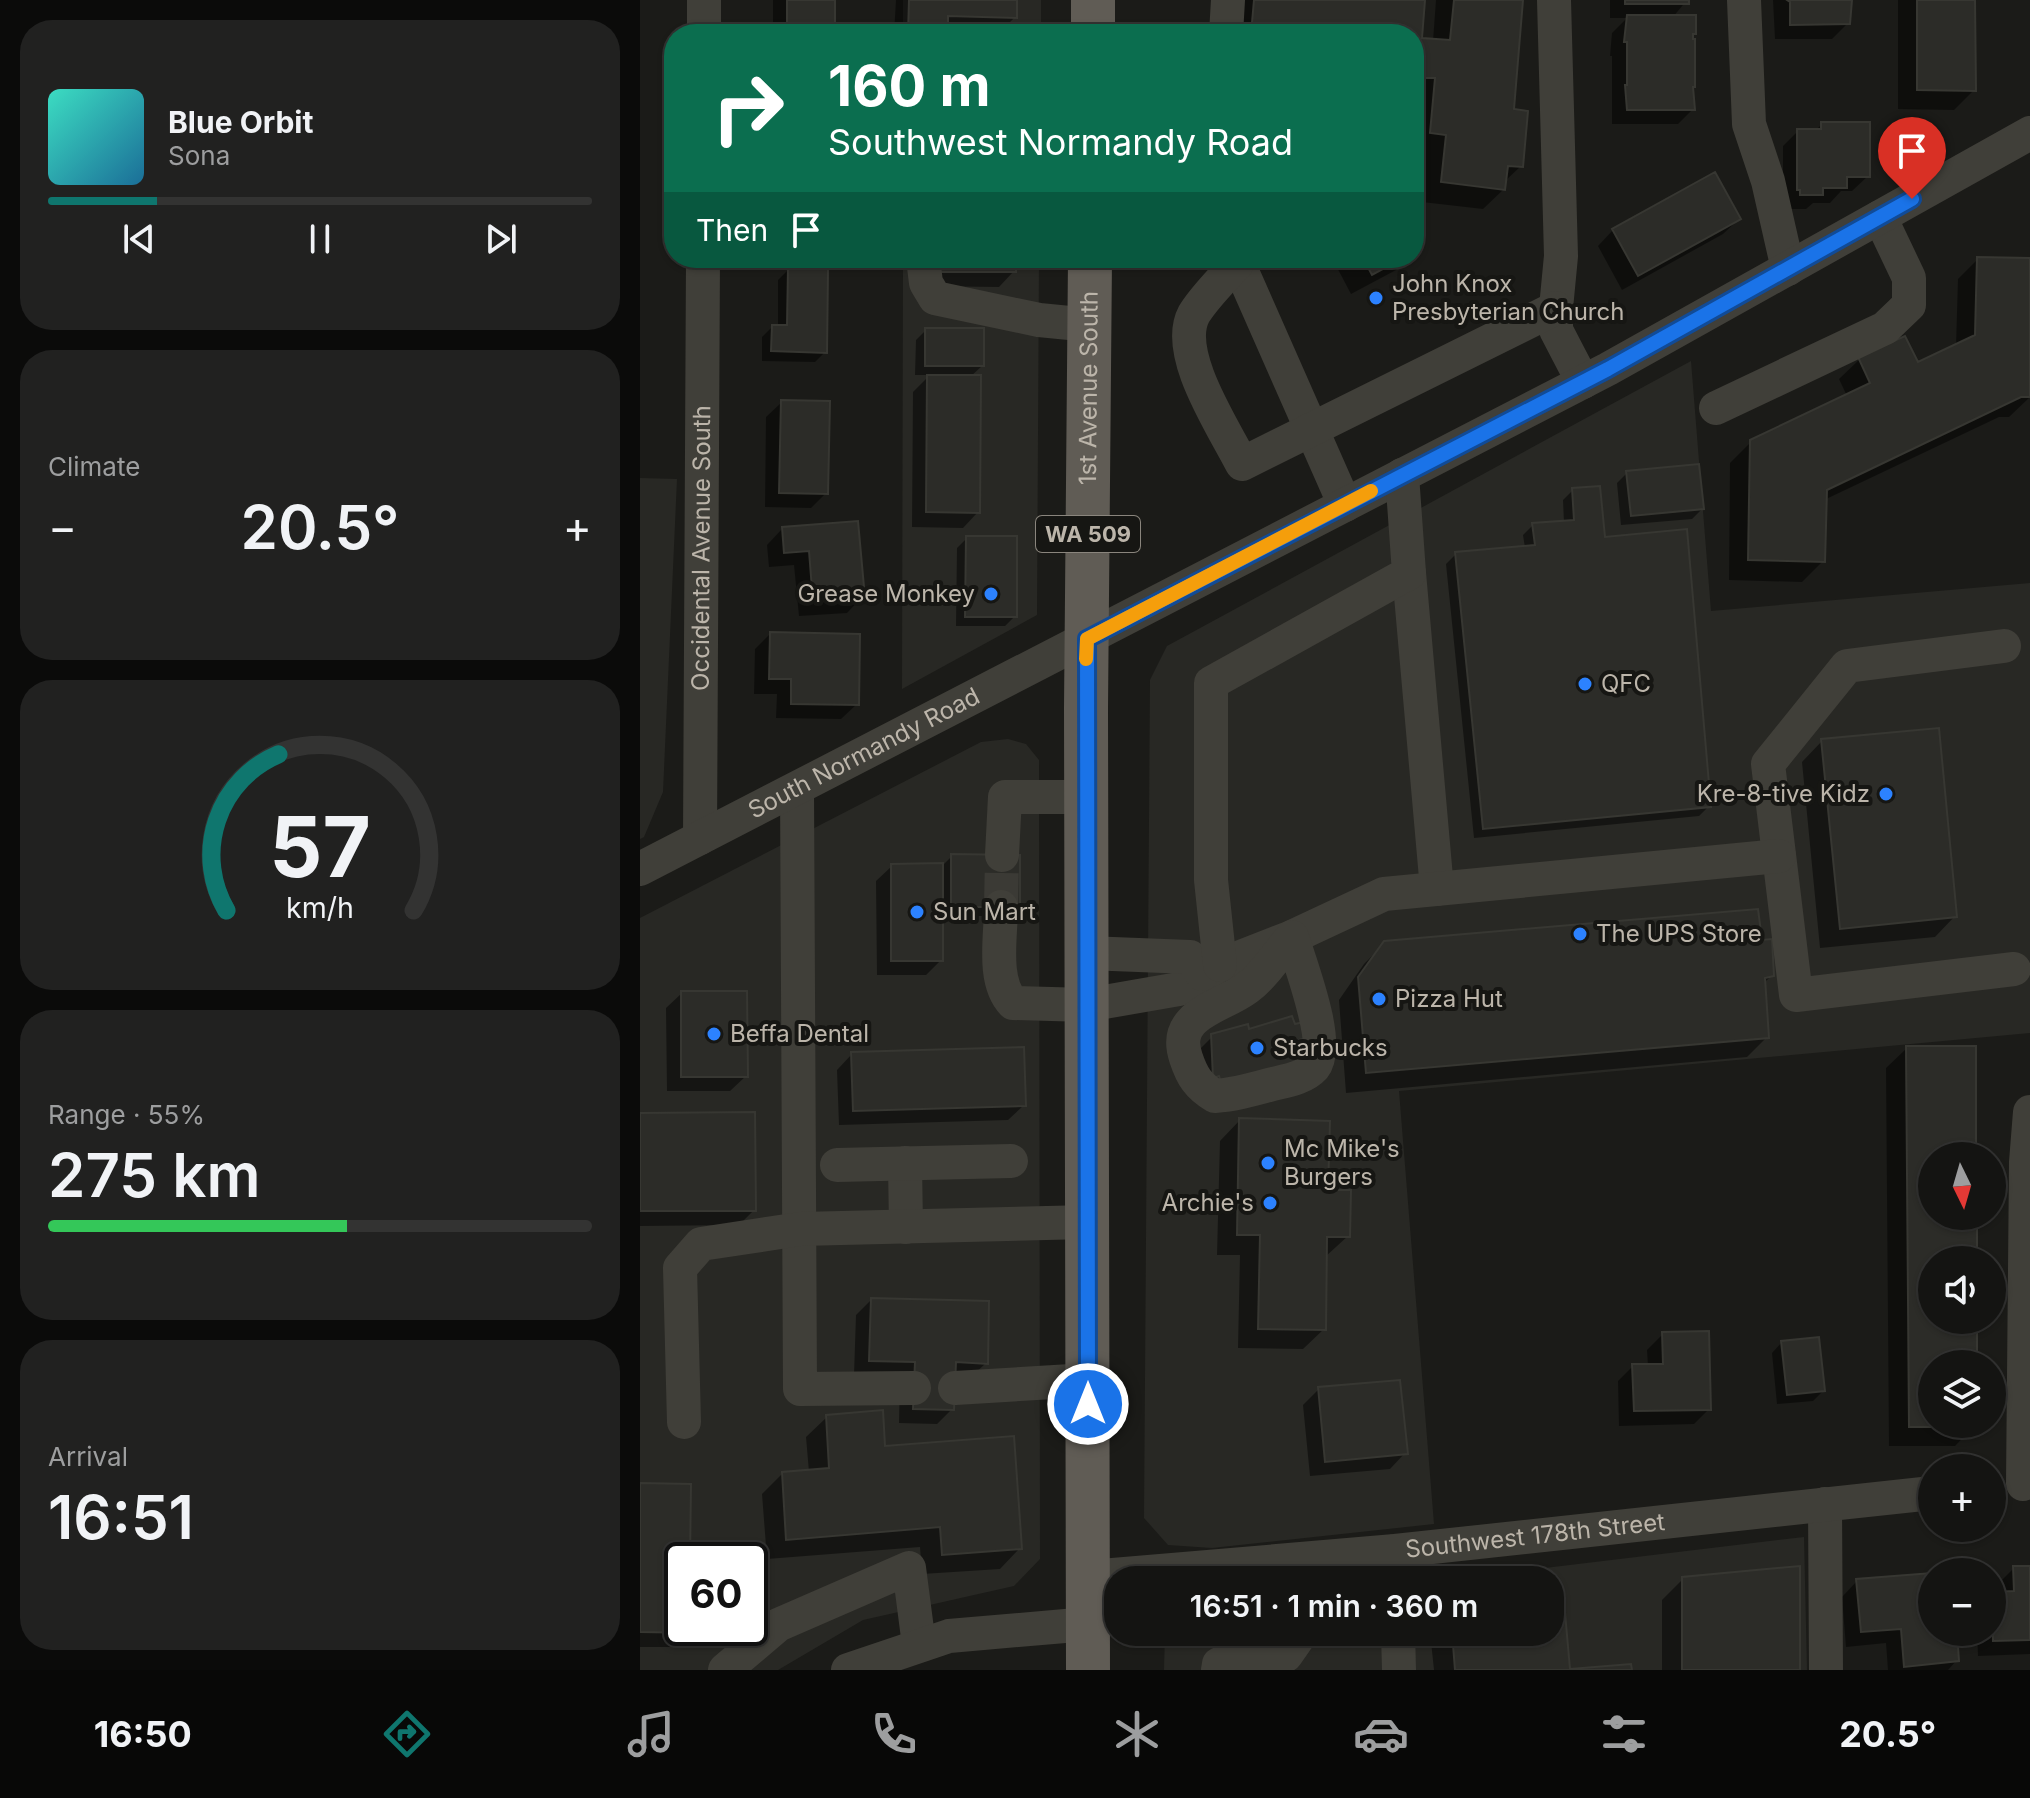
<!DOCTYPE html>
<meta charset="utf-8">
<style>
:root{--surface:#141412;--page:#212120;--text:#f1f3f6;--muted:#9d9e9f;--line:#333332;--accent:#0f766e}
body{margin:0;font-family:Inter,sans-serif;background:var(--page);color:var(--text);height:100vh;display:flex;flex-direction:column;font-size:30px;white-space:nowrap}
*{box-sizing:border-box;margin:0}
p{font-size:26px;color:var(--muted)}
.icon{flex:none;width:44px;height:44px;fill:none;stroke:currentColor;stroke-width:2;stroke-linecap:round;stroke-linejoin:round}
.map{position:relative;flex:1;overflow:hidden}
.sheet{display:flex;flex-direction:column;gap:20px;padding:20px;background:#0b0b0a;width:640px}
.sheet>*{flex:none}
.banner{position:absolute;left:24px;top:24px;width:760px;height:244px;border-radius:32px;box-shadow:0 2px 6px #0004,0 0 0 2px var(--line);background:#0b6e4f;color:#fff;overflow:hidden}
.needle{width:52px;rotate:175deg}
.fabs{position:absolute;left:1278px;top:1142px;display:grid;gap:16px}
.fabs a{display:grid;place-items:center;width:88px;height:88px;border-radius:50%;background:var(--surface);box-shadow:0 2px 6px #0004,0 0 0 2px var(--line);font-size:40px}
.speed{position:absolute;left:24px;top:1542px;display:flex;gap:16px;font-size:40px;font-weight:700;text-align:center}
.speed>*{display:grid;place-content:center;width:104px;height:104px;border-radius:50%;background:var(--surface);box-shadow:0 2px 6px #0004,0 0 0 2px var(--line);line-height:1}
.speed .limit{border:4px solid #111;border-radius:12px;background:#fff;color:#111}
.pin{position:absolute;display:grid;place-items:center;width:68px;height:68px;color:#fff;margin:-82px -34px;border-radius:50% 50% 50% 0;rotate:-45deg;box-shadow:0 0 8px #0007}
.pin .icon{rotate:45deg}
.me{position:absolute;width:88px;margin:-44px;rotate:0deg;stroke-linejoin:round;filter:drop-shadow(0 0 6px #0008)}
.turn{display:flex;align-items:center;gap:28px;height:168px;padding:0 32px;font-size:36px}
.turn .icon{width:104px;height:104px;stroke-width:2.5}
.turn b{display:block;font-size:56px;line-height:68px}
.then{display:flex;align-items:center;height:76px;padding:0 32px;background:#0003;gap:16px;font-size:30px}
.big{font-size:60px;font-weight:600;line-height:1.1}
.sheet .card{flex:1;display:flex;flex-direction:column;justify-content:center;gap:12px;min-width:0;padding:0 28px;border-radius:32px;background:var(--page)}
.sheet .dial{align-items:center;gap:0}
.dial svg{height:208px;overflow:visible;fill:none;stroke:var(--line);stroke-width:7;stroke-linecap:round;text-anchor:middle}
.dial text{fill:var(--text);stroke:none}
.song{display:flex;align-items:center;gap:24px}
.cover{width:96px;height:96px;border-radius:12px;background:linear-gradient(135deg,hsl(170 70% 55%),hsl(200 70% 35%))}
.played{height:8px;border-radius:4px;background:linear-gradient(90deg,var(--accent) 20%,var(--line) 20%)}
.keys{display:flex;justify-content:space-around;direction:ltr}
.heat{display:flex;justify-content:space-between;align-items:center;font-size:44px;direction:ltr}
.charge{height:12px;border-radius:6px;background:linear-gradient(90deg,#34c759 55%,var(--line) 0)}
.trip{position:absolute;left:464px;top:1566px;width:460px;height:80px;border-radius:32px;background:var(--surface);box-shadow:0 2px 6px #0004,0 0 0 2px var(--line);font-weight:600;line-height:80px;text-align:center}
.tab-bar{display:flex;height:128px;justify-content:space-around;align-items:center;background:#080807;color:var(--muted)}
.tab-bar .icon{width:56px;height:56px}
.tab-bar .current{color:var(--accent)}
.tab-bar b{font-size:36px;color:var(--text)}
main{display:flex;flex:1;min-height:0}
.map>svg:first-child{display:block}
.built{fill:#282824;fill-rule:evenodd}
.shadow{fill:#0007}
.building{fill:#2c2c28;stroke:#373732;stroke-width:2}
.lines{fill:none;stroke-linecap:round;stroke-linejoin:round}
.minor-tunnel{stroke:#3b3a35;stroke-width:34;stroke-dasharray:34 17;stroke-linecap:butt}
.minor{stroke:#403f39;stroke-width:34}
.major{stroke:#605c55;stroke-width:44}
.route-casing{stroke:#114b97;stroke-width:20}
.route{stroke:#1a73e8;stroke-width:14}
.slow{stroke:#f59e0b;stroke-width:14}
.poi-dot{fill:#2c82ff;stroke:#161613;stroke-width:3}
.labels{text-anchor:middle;stroke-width:8;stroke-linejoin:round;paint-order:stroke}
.shield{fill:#161613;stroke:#8a857d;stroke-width:2}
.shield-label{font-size:22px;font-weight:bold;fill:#bcb5aa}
.poi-label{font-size:24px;fill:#bcb5aa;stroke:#161613;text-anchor:start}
.street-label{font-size:24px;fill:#bcb5aa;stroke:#161613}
</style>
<main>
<section class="sheet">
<div class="card">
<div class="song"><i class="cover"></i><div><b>Blue Orbit</b><p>Sona</p></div></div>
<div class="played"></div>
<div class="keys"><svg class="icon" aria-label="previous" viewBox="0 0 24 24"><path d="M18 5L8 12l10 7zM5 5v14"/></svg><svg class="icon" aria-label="pause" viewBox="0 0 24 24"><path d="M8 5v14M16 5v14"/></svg><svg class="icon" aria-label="next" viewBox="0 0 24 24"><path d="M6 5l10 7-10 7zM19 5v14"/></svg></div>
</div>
<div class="card"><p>Climate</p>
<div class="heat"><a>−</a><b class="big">20.5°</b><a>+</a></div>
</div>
<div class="card dial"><svg viewBox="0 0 100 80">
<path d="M14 69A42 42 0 1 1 86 69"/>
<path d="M14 69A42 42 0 0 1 34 9" stroke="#0f766e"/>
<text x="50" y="56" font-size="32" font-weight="700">57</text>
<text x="50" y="72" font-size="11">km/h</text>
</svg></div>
<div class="card"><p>Range · 55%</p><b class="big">275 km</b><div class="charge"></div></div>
<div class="card"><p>Arrival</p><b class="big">16:51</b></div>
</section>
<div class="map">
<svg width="1390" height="1670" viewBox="0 0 1390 1670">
<rect width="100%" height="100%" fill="#1b1b18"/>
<path class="built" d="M263,0H401V34H263Z
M263,258H399L397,615L262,689Z
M1051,361L1071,611L1390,583V1033L759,1091L794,1524L572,1548L528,1545L504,1518L510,680L527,646Z
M0,478L37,479L23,792L4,837L0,839Z
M368,739L386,744L399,760L400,1559L374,1586L223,1620L138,1670H0V918L341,742ZM42,1560H110V1628H42Z
M1164,1537L1167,1670H524L525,1632H910V1580H804Z"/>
<path class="shadow" d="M133,0H193V34H133Z
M256,0H375V17L360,32L306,31V34H254Z
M585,0H783L779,39L793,41L796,0H881L872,111L881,166L864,182V189L843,209L782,202L786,155L774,153V34H593Z
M970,0H1047L1033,17L1054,33L1051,36L1053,109L1038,124H972V56H970L972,33L987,18H970Z
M1133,0H1208V23L1192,39H1135Z
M1258,0H1333L1334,90L1314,110L1258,109Z
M1182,124L1228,176L1212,191H1201L1190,203H1173L1166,209H1146L1143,204V146L1158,131H1175Z
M1099,219L1083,234L982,290L958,246L973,230Z
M280,258H374V271L359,287L279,286Z
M692,258H768L756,270L711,294Z
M1338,259L1390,260V397L1369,417H1359L1184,500L1183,561L1162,582L1089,580L1090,463L1111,442L1207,396L1199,379L1220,359L1277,364L1316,346L1318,279Z
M148,270L185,352L175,362L122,361V337L132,327H138V280Z
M286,330L342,366L330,377L338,512L323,528L272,527L273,392L290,375H275L276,340Z
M142,402L186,493L171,508L125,507L126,417Z
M987,473L1062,509L1052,519L981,525L977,483Z
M933,490L963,539L1069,806L1059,816L834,838L806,564L816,554L885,548L883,535L893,525L924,523L923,500Z
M216,523L222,597L207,613L159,616L154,565L129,567L127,545L142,529Z
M327,538L375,616L365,626H316L317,548Z
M130,634L217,704L201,719L136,718L137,694H114L115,649Z
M1182,741L1315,916L1295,937L1180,948L1162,762Z
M312,856L368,916H301V960L286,975H237L236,881L252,866L303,865Z
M1120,942L1132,975L1123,984L1127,1037L1107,1057L706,1093L699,1000L724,964L745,943Z
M42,993L106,1076L90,1091H27L26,1008Z
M653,1027L667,1036L659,1044L567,1100L557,1052L573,1036Z
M1267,1048L1334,1156H1292V1216H1335V1260H1292V1320H1335V1364H1292V1424H1336L1315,1446H1249L1246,1068Z
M212,1054L384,1105L368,1120L199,1125L197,1070Z
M0,1115L114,1210L99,1225L0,1226Z
M600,1120L686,1192L708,1236L685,1257L684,1329L663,1349L598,1348L600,1255H577L580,1141Z
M231,1300L346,1363L330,1378H313L312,1409L297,1424L259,1423L260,1376L214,1375L216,1315Z
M1023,1334L1069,1409L1054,1424L979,1426L978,1381L993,1366H1008L1007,1350Z
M1142,1342L1183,1391L1173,1401L1137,1404L1132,1353Z
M679,1389L765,1453L750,1469L670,1476L663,1405Z
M187,1417L243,1448L380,1548L360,1569L282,1574L280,1547L127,1559L122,1494L142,1474L169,1472L166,1437Z
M0,1485L48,1560H42V1628H55V1632L40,1647H0Z
M1374,1568H1390V1654L1338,1656L1337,1632H1352V1594L1359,1593L1358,1584Z
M1292,1575V1632H1315L1317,1660L1308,1670H1248L1246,1643L1206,1647L1202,1597L1217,1581Z
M1043,1579L1158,1670H1022V1600Z
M910,1593L928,1670H794L790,1632H910Z"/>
<path class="building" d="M147,0H195V34H147Z
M269,0H377V18L308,16V34H268Z
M614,0H785L782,38L810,40L814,0H883L874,109L888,111L883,167L868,166L865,190L801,182L806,135L790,133L795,78H779L774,113V34H611Z
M985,0H1049V4H985Z
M1147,0H1212L1210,24L1150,25V2Z
M1277,0H1335L1336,91L1277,90Z
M987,15H1056V34H1053V39H1055V87H1053L1055,110H987L985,85H987V42H984Z
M1181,122H1230V177H1207V188H1183V195H1160V190H1157V129H1181Z
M1075,172L1101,219L998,276L972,229Z
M1337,257L1390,258V397H1381L1187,490L1185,562L1108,560L1110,440L1230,383L1218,357L1265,336L1278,362L1335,335Z
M294,258H376V272H294Z
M723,258H763L732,275Z
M148,268L188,269L187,353L131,351L132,325H147Z
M285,328H344V366H285Z
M287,375H341L340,513L286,512Z
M141,400L190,401L188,494L139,493Z
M1059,464L1064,509L991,516L986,471Z
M960,486L965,537L1047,529L1071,807L843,829L815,552L895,545L892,523L934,520L932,488Z
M218,521L225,598L173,602L169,551L144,553L142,527Z
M326,536H377V617H325Z
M130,632L220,634L219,705L151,704V679H129Z
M1299,728L1317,917L1200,929L1181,739Z
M311,854L380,855V907H311Z
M303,863V961H251V864Z
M1118,909L1122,940L1132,939L1134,976L1125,978L1129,1038L726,1073L718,977L744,941Z
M41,991H107L108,1077H41Z
M652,1016L655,1024L664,1022L669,1037L659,1040L664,1063L582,1086L579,1076L573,1078L571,1034L608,1024L609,1029Z
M1266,1046H1336V1156H1292V1216H1337V1260H1292V1320H1337V1364H1292V1424H1338V1427H1269Z
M384,1047L386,1106L213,1111L211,1052Z
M115,1112L116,1211H0V1113Z
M599,1118L690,1121L688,1190H711L710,1237H687L686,1330L618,1329L620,1235H597Z
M231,1298L349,1301L348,1364L316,1362L314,1410L273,1409L275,1362L229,1361Z
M1069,1331L1071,1410L994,1411L992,1364H1023L1022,1332Z
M1179,1337L1185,1391L1147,1395L1141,1341Z
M760,1380L768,1454L685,1462L678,1387Z
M243,1410L245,1446L374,1436L382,1549L302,1555L300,1527L146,1540L142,1472L189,1468L186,1415Z
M0,1483L51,1484L50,1560H42V1628H57V1633L0,1632Z
M1160,1566V1670H1042V1577Z
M1373,1566H1390V1640L1353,1641L1352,1592L1374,1591Z
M1292,1573V1632H1317L1319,1661L1264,1667L1261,1629L1221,1632L1216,1579Z
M923,1590L930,1669L991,1664L992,1670H815L812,1632H910V1591Z"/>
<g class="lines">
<path class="minor-tunnel" d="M361,907L362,855"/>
<g class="minor">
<path d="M914,0L921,256L916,308V330L943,382"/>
<path d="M1104,0L1109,124L1128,181L1148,269"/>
<path d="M64,34V0"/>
<path d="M586,34L588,0"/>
<path d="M283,258L286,283L295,298L399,320L450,325"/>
<path d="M596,258L705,505"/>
<path d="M598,262C584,278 565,296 554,314C533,353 584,428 602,464L916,308"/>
<path d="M1076,408L1245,328L1269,305V278L1240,217"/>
<path d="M769,573L797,889"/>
<path d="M1364,646L1207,666L1128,764L1156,995L1374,969"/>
<path d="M157,789L160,1389L274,1388"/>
<path id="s1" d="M60,838L63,258"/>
<path d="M362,855L365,797H447"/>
<path id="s2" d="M0,869L968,369L1390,133"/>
<path d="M361,907C361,936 352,981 373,1003L447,1005L539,989L580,965L652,937L744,894L1139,856"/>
<path d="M652,937C660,964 692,1045 674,1067C663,1079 644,1081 629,1085C611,1090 593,1095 575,1096C558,1086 552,1076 546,1058C531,1014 580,1008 607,988C624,976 638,953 652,937Z"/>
<path d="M447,953L550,957L562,974"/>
<path d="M580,965L571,880V683L769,573L762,475"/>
<path d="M265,1163L266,1227"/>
<path d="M197,1165L371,1161"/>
<path d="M315,1388L448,1380"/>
<path d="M44,1422L40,1268L61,1244L160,1229L448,1222"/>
<path d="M1383,1484L1386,1162L1390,1112"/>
<path d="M1185,1504L1186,1670"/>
<path d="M755,1551L756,1580"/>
<path id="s3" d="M449,1577L755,1551L1292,1493"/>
<path d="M758,1632L759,1670"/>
<path d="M85,1670L138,1625L269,1568L279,1645"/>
<path d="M208,1670L309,1636L448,1624"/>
<path d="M578,1670L579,1664L646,1655L662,1632"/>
</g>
<g class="major">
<path d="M453,34V0"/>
<path id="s4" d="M448,1670L446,708L450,258"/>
</g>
</g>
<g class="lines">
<defs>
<path id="route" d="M448,1404L447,639L968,369L1272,199"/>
</defs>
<use href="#route" class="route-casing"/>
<use href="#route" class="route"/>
<path class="slow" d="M446,659L447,639L731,491"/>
</g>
<g class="poi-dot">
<circle cx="736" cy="298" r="8"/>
<circle cx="351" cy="594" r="8"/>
<circle cx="945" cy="684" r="8"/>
<circle cx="1246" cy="794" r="8"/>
<circle cx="277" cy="912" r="8"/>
<circle cx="940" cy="934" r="8"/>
<circle cx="739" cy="999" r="8"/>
<circle cx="74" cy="1034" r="8"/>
<circle cx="617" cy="1048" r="8"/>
<circle cx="628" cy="1163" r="8"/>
<circle cx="630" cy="1203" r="8"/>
</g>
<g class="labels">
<rect class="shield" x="396" y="516" width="104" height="36" rx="6"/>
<g class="shield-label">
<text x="448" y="542">WA 509</text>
</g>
<g class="poi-label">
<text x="752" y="292">John Knox<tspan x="752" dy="28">Presbyterian Church</tspan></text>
<text x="335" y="602" text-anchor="end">Grease Monkey</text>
<text x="961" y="692">QFC</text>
<text x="1230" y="802" text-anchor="end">Kre-8-tive Kidz</text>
<text x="293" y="920">Sun Mart</text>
<text x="956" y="942">The UPS Store</text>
<text x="755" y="1007">Pizza Hut</text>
<text x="90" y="1042">Beffa Dental</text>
<text x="633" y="1056">Starbucks</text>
<text x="644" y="1157">Mc Mike's<tspan x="644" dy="28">Burgers</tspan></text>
<text x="614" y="1211" text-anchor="end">Archie's</text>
</g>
<g class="street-label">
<text dy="8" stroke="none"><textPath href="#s4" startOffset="1282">1st Avenue South</textPath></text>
<text dy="8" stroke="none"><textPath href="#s1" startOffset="290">Occidental Avenue South</textPath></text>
<text dy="8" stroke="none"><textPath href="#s2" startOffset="252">South Normandy Road</textPath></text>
<text dy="8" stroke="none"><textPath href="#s3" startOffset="448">Southwest 178th Street</textPath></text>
</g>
</g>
</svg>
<div class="fabs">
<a><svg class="needle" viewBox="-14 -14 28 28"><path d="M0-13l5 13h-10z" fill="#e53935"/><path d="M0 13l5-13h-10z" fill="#9d9e9f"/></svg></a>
<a><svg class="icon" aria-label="sound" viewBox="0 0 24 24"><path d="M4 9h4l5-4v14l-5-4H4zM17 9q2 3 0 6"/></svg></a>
<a><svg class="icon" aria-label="layers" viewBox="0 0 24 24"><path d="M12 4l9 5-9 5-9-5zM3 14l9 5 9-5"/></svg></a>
<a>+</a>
<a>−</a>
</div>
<div class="speed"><div class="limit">60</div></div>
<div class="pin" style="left:1272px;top:199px;background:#d93025"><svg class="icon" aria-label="arrive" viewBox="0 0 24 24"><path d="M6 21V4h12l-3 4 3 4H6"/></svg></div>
<svg class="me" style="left:448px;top:1404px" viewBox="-20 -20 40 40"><circle r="17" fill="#1a73e8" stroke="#fff" stroke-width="3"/><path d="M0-11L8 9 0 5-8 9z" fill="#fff"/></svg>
<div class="trip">16:51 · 1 min · 360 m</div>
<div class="banner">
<div class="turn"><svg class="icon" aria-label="right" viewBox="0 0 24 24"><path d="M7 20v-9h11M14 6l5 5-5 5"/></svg><div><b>160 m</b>Southwest Normandy Road</div></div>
<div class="then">Then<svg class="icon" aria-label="arrive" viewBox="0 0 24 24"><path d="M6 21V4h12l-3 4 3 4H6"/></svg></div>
</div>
</div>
</main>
<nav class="tab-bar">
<b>16:50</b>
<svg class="icon current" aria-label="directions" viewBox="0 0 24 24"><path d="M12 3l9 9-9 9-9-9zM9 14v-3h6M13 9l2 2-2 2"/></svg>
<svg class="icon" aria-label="music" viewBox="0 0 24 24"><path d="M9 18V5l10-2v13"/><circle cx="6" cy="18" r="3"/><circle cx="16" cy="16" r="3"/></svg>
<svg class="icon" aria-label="phone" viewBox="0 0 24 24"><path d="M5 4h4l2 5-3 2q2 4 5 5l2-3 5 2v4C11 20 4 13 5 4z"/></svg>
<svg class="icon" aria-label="climate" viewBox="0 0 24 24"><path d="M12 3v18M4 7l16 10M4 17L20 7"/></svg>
<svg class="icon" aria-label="car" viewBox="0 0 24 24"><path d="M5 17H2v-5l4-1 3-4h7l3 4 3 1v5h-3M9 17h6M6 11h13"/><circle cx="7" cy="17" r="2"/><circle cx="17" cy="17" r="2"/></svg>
<svg class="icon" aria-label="filters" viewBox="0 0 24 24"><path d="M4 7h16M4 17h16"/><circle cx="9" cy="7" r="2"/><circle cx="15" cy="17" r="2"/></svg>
<b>20.5°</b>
</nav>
